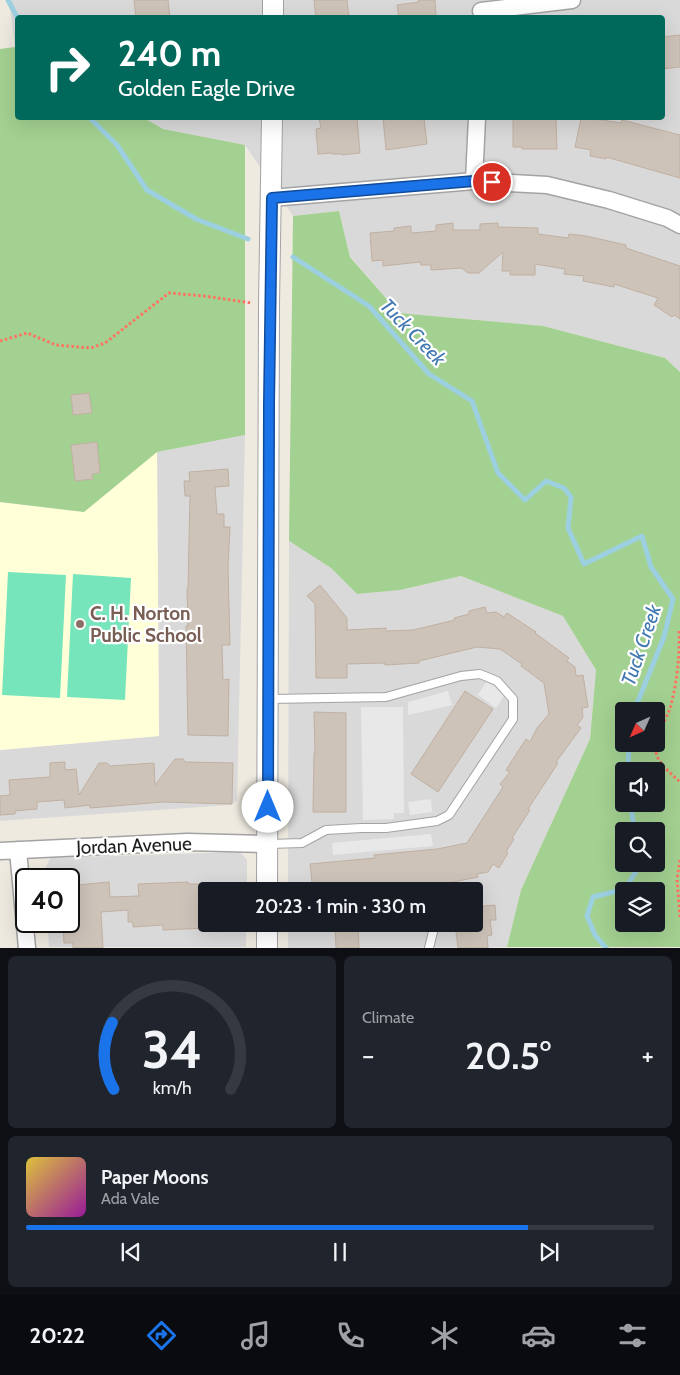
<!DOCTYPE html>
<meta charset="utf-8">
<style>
:root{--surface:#171b24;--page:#20242c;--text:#f1f3f6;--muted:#9ea1a6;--line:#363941;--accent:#1a73e8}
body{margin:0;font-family:Cabin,sans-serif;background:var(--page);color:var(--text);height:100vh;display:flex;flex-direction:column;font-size:19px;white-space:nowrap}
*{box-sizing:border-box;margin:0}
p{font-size:16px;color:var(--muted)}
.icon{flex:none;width:28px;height:28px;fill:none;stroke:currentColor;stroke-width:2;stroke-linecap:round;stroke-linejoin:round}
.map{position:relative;height:948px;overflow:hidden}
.panel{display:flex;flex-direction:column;gap:8px;padding:8px;background:#0d0f14;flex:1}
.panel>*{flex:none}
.top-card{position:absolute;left:15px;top:15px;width:650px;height:105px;border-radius:5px;box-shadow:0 5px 20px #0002;background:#00695c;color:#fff;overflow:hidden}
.needle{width:32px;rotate:225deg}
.fabs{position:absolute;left:615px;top:702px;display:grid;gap:10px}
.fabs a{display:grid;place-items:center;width:50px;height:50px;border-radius:5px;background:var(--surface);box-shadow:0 5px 20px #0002;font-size:25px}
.speed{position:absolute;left:15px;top:868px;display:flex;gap:10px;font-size:25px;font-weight:700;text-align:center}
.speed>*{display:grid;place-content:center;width:65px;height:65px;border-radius:50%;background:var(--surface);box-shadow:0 5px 20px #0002;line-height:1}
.speed .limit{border:2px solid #111;border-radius:8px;background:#fff;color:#111}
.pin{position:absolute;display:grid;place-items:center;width:42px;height:42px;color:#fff;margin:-21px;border:2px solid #fff;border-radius:50%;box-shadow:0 1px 5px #0007}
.me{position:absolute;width:55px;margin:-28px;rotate:0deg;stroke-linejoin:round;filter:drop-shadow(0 0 4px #0008)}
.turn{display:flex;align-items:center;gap:18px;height:105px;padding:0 20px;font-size:22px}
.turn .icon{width:65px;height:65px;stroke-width:2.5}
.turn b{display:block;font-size:35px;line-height:42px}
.big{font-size:38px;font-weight:600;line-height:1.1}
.panel .card{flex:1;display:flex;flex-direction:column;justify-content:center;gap:8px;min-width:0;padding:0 18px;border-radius:8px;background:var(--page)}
.panel .dial{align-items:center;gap:0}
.dial svg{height:130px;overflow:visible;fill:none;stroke:var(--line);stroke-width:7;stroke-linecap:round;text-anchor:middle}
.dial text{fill:var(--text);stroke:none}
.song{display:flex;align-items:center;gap:15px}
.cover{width:60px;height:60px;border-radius:8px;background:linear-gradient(135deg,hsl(50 70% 55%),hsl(300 70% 35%))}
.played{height:5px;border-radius:2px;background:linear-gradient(90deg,var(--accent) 80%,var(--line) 80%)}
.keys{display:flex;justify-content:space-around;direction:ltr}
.heat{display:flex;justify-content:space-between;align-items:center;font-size:28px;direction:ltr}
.panel .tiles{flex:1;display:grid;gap:8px;grid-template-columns:1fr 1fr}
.card:last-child{grid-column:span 2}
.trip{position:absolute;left:198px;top:882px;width:285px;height:50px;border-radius:5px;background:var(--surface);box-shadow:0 5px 20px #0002;font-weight:600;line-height:50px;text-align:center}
.menu{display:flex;height:80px;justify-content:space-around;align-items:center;background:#090b0e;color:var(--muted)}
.menu .icon{width:35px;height:35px}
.menu .on{color:var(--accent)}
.menu b{font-size:22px;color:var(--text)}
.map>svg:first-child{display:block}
.residential{fill:#dad9d9}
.education{fill:#ffffd8}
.forest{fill:#a3d191;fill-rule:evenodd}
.pitch{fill:#76e5bc}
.parking{fill:#e8e8e8}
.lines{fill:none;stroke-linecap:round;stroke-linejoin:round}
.stream{stroke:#9cd0e0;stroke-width:5}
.building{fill:#cec3b9;stroke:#c1b0a1}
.service-casing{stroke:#a3a3a3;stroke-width:10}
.minor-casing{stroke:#a3a3a3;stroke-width:19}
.tertiary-casing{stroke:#a3a3a3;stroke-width:22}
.path{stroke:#ff7360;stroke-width:3;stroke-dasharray:2.5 2.5;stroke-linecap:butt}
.service{stroke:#fff;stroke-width:8}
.minor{stroke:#fff;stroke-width:16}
.tertiary{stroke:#fff;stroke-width:20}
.route-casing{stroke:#114b97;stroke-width:12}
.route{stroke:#1a73e8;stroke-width:9}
.education-dot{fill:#8d6e63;stroke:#fff;stroke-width:2}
.labels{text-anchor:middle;stroke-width:4.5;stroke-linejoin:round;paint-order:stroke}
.education-label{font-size:19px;font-weight:bold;fill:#785e54;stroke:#fff;text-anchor:start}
.street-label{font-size:19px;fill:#1c1c1c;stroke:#fff}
.water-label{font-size:20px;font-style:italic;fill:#4178b2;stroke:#fff}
</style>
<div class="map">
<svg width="680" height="948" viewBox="0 0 680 948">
<rect width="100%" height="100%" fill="#eeeae0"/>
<path class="residential" d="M9,0H680V372L665,358L543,326L399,313L350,256L339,211L293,216L245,145L163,129L144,118H662V18H18L17,49L15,47Z
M245,435L237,801L230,805L0,821V750L159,736L157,452Z
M289,541L331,568L357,594L400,590L461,576L563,616L596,670L590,739L521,890L507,947L288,948V924H474V891H288Z
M240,852L247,860V891H206V924H246V947H49L47,921H69V879H44V871L50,858Z"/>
<path class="education" d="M157,452L159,736L0,750V502L84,512Z"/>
<path class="forest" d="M15,47L18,49V118H144L163,129L245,145V435L157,452L84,512L0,502V49Z
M339,211L350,257L399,313L543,326L665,358L680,372V947H507L521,890L590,739L596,670L563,616L461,576L400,590L357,594L331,568L289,541L293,216ZM624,711H656V744H624ZM624,771H656V804H624ZM624,831H656V864H624ZM624,891H656V924H624Z"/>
<path class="pitch" d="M8,572L66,575L60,698L2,695Z
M73,574L131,578L125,700L67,697Z"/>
<path class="parking" d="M486,682L495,687L504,696L496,708L478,695Z
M448,691L452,705L408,715V702Z
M361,707H403L404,813H394V819L363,820Z
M431,799L432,812L410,815L408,802Z
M431,834L433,846L333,855L332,843Z"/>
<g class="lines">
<path class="stream" d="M8,0L18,19
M90,118L117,145L147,190L196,219L248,239
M293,257L369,306L429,374L472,401L498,473L525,500L546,481L564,488L571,497L568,528L584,564L642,536L651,567L673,599L664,637L634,711
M628,771L629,744
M631,804L634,831
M606,948L595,935L587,916L593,897L613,892L627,886L638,868L637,864"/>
</g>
<path class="building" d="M134,0H168L170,18H136Z
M314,0H347L349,18H316Z
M418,0H435L436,15L429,16L430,18H399L397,5L419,2Z
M680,35V67L662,69V37Z
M319,118H357L360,153L342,155L341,154H332V153L318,154L316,129L321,128Z
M383,118H424L427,144L386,150Z
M556,118L557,149H522V147H513V119Z
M581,118H590L621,123L622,120L680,135V178L606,157V159L590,156L591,150L575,147Z
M453,223V230H480V224L498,223V227L538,228V234L568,238L569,234L586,236L626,245V248L680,266V319L674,315L672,317L654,305L658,298L614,284V287L583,281L584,276L564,274L565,269L535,264V275H510V271H502L503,252L479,273H468L462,268L431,270V265H421L420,262L383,266V260L372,261L370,233L394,231V228L411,226V233L436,231V225Z
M89,393L92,413L73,415L71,395Z
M97,442L100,473L92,474L93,479L75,481L71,445Z
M228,469L229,486L215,487L217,514H224V527H230L228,567L230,645H222L223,680L229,679L228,736L188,735L186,626H188L187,588H188L190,496H185L184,481H190L189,472Z
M320,585L347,618V630L386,628V631L413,630L455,620L454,618L469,614V611L485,607L487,613L496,612L504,617L507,613L536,632L535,633L569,658L567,661L575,667L576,676L583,675L588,707L582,708L583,717L577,725L581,728L556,762L558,763L528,809L530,810L512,838L514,839L506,852L508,853L499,868L493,864L488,872L477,874L478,877L448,883L367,891H313L310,864L375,858L374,855L437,849L467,843L503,787L500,784L510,772L506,770L526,739L530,742L537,728L549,714L544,683L521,666L522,664L500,649L477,647L419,661V663L385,665V663L347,664V678H316L315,604L307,596Z
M465,691L493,709L438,792L411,774Z
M314,712L346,713V812H313L314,753L315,754Z
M175,759H183L185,762L233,763L232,804L163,802L90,808V805L65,808L64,800L37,802V809L15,811V814L0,815V796L10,795L9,780L50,777V763L65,762V770L76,769L79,795L99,763H107L110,766L154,763L155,785Z
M109,882L110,897L139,896L138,884L188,882V884H206V928L163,930V925L133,927V922H128V910L101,912L103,948H73V943H64L63,924H69V900L78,899L77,885Z
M495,905L496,920H490L492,935L487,936L488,948H458L455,924H474V907Z
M335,924H358L359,948H336Z"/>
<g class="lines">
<defs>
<path id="service" d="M268,844L302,843L326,830L361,828H386L437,821L449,815L513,719V699L497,681L480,674L461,676L386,697L269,699
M429,948L435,924"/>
<path id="minor" d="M481,11L572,0
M474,181L477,118
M271,198L474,181L547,185L609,200L667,218L680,225
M18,850L27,948
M0,851L187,842L268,844"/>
<path id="tertiary" d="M273,18V0
M267,891L269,305L272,118
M267,948V924"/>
</defs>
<use href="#service" class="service-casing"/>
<use href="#minor" class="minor-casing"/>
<use href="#tertiary" class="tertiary-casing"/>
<path class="path" d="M0,341L27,333L56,345L91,348L105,343L169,293L204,296L252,303
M679,631C680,656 677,681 671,705C667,721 653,734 656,752C658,764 672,774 680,782
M680,860L677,879L680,918"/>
<use href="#service" class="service"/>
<use href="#minor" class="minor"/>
<use href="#tertiary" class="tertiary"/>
</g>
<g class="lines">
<defs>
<path id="route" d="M268,807L269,404L272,198L474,181L492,182"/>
</defs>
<use href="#route" class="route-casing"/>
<use href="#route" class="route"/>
</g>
<circle class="education-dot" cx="80" cy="624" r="5"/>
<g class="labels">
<g class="education-label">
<text x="90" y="620">C. H. Norton<tspan x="90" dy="22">Public School</tspan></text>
</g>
<g class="street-label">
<text transform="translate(134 845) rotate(-2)" y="7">Jordan Avenue</text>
</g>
<g class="water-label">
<text transform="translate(413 332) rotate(46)" y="7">Tuck Creek</text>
<text transform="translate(641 645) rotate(-71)" y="7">Tuck Creek</text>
</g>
</g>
</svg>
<div class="fabs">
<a><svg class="needle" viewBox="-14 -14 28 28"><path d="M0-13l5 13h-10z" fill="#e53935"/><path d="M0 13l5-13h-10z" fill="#9ea1a6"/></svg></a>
<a><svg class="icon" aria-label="sound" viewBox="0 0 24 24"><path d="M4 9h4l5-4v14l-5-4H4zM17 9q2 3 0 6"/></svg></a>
<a><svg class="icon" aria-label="search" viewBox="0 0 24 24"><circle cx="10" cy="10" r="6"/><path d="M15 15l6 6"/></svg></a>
<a><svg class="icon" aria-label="layers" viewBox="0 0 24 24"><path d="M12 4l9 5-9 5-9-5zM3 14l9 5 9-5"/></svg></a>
</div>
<div class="speed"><div class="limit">40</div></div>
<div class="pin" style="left:492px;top:182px;background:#d93025"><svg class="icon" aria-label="arrive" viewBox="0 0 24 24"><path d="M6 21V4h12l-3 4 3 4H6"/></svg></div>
<svg class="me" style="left:268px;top:807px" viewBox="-20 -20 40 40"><circle r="19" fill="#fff"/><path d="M0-13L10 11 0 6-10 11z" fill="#1a73e8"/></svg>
<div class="trip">20:23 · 1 min · 330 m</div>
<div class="top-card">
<div class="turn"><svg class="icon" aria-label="right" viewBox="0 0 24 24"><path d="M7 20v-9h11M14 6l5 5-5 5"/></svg><div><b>240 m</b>Golden Eagle Drive</div></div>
</div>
</div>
<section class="panel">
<div class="tiles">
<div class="card dial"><svg viewBox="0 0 100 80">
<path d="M14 69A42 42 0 1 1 86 69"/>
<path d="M14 69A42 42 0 0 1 13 28" stroke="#1a73e8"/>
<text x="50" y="56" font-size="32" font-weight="700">34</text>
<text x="50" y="72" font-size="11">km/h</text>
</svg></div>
<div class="card"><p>Climate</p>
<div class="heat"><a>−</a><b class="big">20.5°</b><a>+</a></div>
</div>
<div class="card">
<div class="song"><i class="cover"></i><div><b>Paper Moons</b><p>Ada Vale</p></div></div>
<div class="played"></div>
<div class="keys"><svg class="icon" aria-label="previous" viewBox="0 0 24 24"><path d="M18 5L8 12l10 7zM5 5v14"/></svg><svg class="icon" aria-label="pause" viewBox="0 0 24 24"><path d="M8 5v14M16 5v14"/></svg><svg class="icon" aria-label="next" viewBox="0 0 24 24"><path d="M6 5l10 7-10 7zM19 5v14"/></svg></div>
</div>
</div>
</section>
<nav class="menu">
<b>20:22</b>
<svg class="icon on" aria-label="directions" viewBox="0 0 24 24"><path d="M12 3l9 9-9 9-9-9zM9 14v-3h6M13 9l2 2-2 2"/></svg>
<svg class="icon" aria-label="music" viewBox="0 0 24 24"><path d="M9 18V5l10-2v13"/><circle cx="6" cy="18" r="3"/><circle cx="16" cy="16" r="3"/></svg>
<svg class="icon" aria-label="phone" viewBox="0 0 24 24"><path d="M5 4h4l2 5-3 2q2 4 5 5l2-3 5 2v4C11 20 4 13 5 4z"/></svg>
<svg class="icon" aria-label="climate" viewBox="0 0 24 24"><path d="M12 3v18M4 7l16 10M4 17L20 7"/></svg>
<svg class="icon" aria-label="car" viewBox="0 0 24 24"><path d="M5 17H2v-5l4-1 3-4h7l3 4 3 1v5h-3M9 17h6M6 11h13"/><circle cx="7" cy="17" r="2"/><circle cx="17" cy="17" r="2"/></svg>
<svg class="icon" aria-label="filters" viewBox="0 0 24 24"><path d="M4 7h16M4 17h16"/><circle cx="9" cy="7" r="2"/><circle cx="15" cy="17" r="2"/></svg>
</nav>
